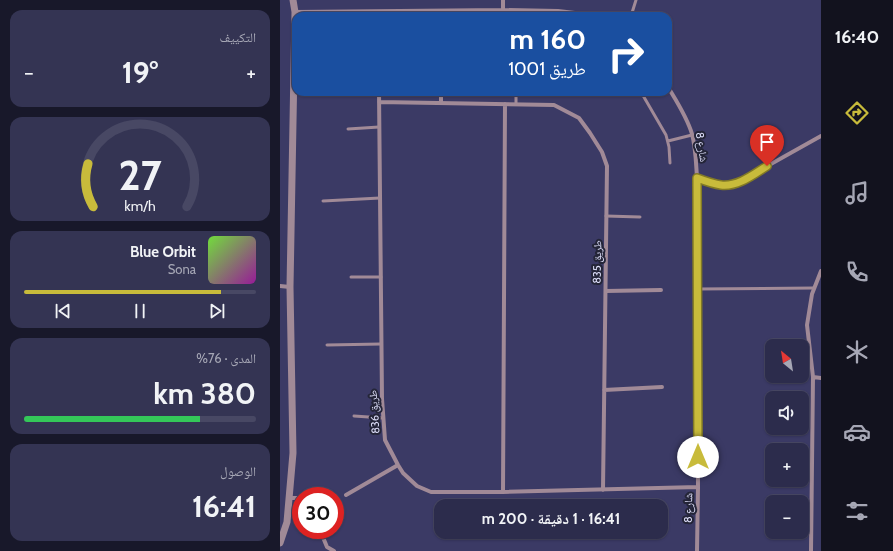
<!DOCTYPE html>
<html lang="ar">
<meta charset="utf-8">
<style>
:root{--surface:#2c2c4c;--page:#343453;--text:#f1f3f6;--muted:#a6a7b5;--line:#484864;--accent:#c8bb3b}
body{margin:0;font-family:Cabin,"Noto Naskh Arabic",sans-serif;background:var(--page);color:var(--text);direction:rtl;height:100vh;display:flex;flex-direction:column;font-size:15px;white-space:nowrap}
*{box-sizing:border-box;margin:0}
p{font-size:13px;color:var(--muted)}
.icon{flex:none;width:22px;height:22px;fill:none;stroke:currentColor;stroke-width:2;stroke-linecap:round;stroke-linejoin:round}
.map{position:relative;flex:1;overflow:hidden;direction:ltr}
.drawer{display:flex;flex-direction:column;gap:10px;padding:10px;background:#18182a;width:280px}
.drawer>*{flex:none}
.guide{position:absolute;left:12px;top:12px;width:380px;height:84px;border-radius:12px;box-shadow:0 1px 3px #0004,0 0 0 1px var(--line);direction:rtl;background:#1a4fa0;color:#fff;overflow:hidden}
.needle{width:26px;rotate:330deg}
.fabs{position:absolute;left:485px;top:339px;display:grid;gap:8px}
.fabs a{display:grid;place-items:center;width:44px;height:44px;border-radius:8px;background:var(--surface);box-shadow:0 1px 3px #0004,0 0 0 1px var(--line);font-size:20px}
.speed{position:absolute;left:12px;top:487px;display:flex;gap:8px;font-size:20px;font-weight:700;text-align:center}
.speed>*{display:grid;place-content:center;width:52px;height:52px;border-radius:50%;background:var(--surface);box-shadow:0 1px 3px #0004,0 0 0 1px var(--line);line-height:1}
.speed .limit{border:6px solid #d22;background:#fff;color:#111}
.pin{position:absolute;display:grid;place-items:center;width:34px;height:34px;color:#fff;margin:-41px -17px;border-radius:50% 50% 50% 0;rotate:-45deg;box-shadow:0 0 4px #0007}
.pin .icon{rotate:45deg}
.me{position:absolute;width:44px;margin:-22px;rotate:0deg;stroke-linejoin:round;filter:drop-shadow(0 0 3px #0008)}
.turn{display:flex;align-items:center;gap:14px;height:84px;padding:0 20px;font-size:18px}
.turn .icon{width:52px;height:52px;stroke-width:2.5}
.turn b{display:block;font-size:28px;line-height:34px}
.big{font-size:30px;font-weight:800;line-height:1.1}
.drawer .tile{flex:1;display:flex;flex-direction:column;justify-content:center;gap:6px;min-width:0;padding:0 14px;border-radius:12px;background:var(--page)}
.drawer .dial{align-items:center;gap:0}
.dial svg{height:104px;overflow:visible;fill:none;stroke:var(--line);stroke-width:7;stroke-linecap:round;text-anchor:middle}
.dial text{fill:var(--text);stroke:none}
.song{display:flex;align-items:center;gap:12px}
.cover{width:48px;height:48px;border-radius:6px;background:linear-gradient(135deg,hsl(100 70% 55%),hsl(300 70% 35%))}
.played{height:4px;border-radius:2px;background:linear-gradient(90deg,var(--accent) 85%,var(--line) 85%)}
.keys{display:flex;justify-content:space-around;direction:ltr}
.heat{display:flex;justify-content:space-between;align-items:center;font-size:22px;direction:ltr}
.charge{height:6px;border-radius:3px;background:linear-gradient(90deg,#34c759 76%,var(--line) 0)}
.trip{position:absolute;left:154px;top:499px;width:234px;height:40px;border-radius:12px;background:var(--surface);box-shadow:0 1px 3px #0004,0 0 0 1px var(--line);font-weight:800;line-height:40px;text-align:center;direction:rtl}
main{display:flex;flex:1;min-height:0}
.tabs{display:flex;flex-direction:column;width:72px;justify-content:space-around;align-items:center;background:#12121e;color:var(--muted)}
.tabs .icon{width:28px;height:28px}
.tabs .selected{color:var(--accent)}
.tabs b{font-size:18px;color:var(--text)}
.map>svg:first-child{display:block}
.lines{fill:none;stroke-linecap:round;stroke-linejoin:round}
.service{stroke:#a18a97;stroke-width:3}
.minor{stroke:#a18a97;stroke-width:4}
.tertiary{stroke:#a18a97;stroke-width:7}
.route-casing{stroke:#827a26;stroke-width:10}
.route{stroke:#c8bb3b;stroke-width:7}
.labels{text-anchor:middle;stroke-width:4;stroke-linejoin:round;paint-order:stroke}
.street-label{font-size:11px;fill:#dbdcf7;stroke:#242538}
</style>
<main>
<nav class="tabs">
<b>16:40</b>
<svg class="icon selected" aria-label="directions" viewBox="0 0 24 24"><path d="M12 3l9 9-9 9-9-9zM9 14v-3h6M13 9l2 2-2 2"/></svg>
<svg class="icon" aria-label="music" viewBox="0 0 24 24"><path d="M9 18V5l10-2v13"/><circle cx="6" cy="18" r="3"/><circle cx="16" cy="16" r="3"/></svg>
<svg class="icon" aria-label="phone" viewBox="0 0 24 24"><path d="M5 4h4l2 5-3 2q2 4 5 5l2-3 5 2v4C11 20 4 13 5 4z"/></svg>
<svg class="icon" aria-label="climate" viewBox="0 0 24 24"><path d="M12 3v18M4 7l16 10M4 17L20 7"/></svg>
<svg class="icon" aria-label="car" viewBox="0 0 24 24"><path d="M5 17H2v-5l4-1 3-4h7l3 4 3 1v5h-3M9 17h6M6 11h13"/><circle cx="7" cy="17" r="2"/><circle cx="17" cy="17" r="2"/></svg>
<svg class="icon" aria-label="filters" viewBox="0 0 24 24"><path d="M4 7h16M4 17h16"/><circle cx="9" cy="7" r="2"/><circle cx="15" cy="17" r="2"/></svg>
</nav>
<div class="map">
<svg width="541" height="551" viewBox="0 0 541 551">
<rect width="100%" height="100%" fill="#3b3a65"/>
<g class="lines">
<path class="service" d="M278,11L283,16
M351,16L356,0
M236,92V104
M361,92L386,135L389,147L390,163
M68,129L99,127
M388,141L412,135
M43,201L100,198
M326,216L360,217
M71,277H101
M417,289L534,288
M47,345L101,344
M74,416L103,418"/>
<path class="minor" d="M223,10V0
M15,12L223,10L278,11L320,16
M388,87C397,102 407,117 412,134C416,149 416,164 417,178L418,487L417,551
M99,92L102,399L105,440L118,465L123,473L137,486L151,492H223L418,487
M99,102L274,105L299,118L310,133L322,152L327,166L323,490
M161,103V92
M417,178C430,183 441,187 455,184L541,136
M0,286L10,287
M326,291L381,290
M533,377L541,378
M324,390L382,387
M223,492L225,104
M66,495L118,465
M9,498H19L21,499
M40,530L47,547L54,551
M531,551L533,377L527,325L532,294L541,271"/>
<path class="tertiary" d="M0,543L7,522L13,453L10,287L15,12L13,0"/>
</g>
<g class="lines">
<defs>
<path id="route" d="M418,457L417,178C425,181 433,184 441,185C458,187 474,174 487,166"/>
</defs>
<use href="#route" class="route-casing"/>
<use href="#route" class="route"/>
</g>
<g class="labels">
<g class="street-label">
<text transform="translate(422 147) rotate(81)" y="4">شارع 8</text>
<text transform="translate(317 262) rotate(-89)" y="4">طريق 835</text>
<text transform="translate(94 412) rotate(-94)" y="4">طريق 836</text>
<text transform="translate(408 508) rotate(-89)" y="4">شارع 8</text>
</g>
</g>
</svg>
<div class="fabs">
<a><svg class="needle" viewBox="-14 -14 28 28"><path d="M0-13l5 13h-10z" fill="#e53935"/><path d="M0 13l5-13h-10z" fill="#a6a7b5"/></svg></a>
<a><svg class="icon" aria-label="sound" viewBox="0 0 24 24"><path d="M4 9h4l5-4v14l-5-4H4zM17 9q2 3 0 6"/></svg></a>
<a>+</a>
<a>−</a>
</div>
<div class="speed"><div class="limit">30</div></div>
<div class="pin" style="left:487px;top:166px;background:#d93025"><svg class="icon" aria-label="arrive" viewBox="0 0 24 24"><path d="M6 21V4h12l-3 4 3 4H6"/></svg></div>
<svg class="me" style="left:418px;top:457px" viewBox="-20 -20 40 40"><circle r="19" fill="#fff"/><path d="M0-13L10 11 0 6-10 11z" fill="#c8bb3b"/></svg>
<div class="trip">16:41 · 1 دقيقة · 200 m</div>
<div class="guide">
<div class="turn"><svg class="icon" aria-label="right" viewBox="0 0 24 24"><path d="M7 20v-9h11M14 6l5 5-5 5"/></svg><div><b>160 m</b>طريق 1001</div></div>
</div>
</div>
<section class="drawer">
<div class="tile"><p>التكييف</p>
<div class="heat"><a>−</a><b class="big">19°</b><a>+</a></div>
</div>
<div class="tile dial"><svg viewBox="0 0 100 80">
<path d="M14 69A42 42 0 1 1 86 69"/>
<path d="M14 69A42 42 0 0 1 10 36" stroke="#c8bb3b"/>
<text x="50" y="56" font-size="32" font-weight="700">27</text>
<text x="50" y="72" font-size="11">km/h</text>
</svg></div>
<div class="tile">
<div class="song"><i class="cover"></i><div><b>Blue Orbit</b><p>Sona</p></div></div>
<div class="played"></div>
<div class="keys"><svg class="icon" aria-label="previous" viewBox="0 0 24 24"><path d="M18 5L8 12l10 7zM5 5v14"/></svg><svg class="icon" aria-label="pause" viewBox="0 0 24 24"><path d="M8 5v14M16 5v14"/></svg><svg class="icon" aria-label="next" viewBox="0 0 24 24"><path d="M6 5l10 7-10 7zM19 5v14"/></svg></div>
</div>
<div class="tile"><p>المدى · 76%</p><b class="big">380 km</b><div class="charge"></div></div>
<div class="tile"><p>الوصول</p><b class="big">16:41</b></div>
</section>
</main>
